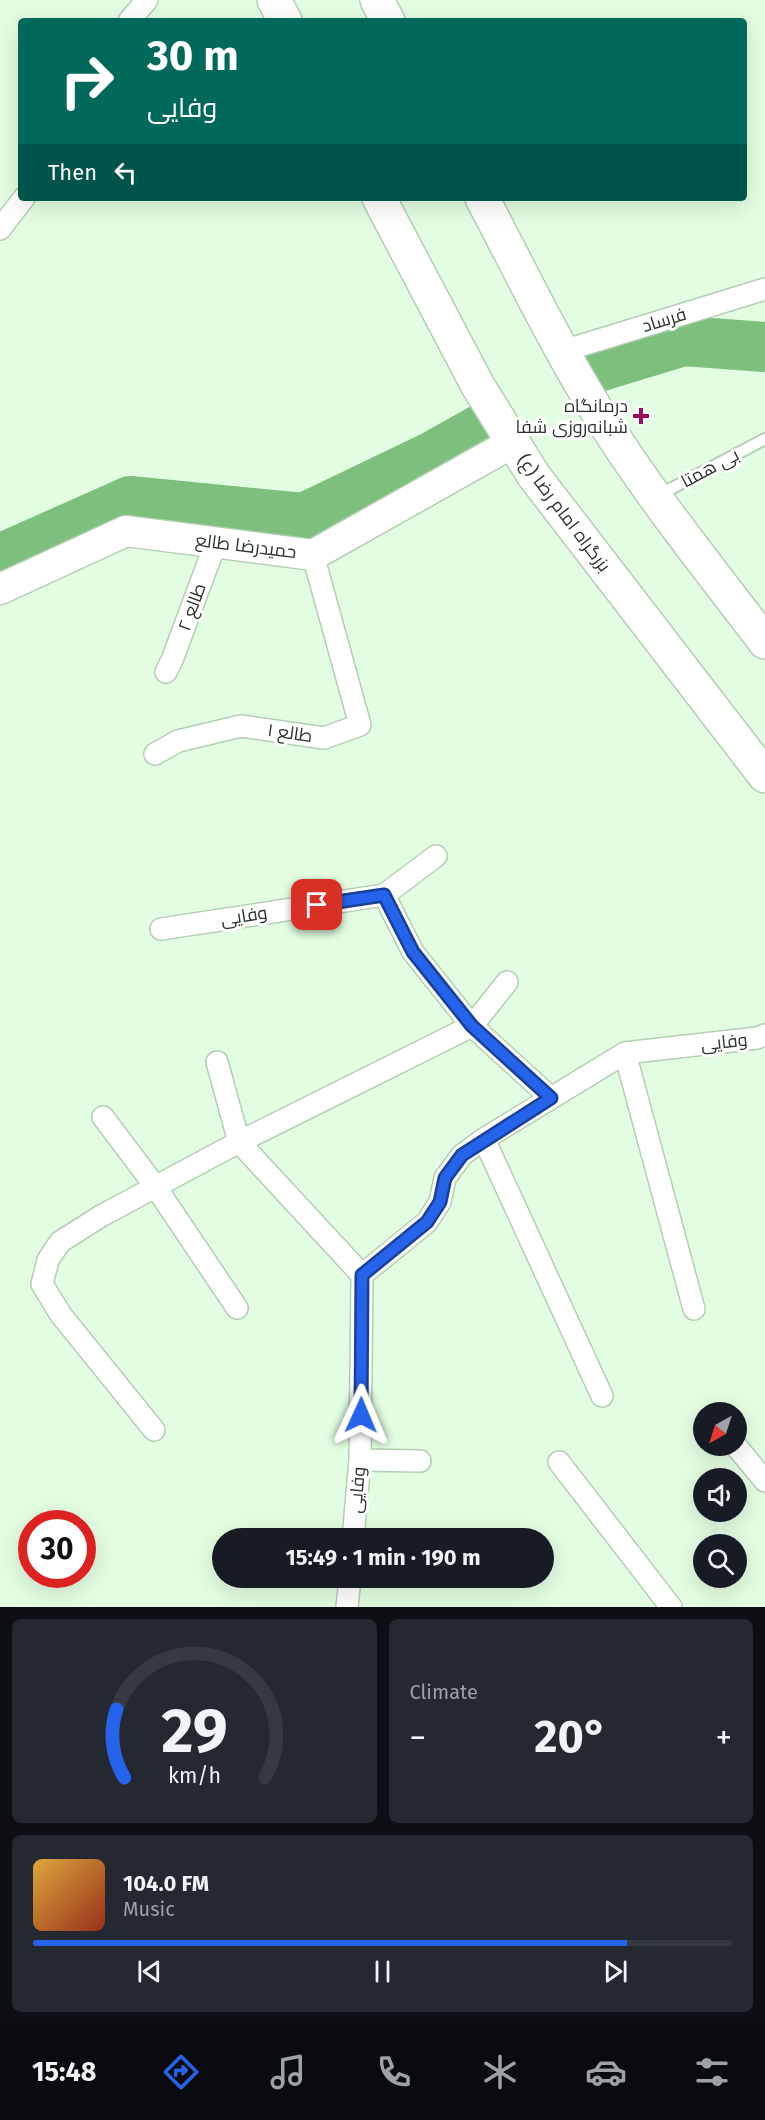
<!DOCTYPE html>
<meta charset="utf-8">
<style>
:root{--surface:#171b24;--page:#242831;--text:#f1f3f6;--muted:#9ea1a6;--line:#363941;--accent:#2563eb}
body{margin:0;font-family:"Fira Sans",Cairo,sans-serif;background:var(--page);color:var(--text);height:100vh;display:flex;flex-direction:column;font-size:22px;white-space:nowrap}
*{box-sizing:border-box;margin:0}
p{font-size:20px;color:var(--muted)}
.icon{flex:none;width:33px;height:33px;fill:none;stroke:currentColor;stroke-width:2;stroke-linecap:round;stroke-linejoin:round}
.map{position:relative;height:1607px;overflow:hidden}
.details{display:flex;flex-direction:column;gap:12px;padding:12px;background:#0d0f14;flex:1}
.details>*{flex:none}
.banner{position:absolute;left:18px;top:18px;width:729px;height:183px;border-radius:6px;box-shadow:0 6px 24px #0002;background:#00695c;color:#fff;overflow:hidden}
.needle{width:39px;rotate:219deg}
.buttons{position:absolute;left:693px;top:1402px;display:grid;gap:12px}
.buttons a{display:grid;place-items:center;width:54px;height:54px;border-radius:50%;background:var(--surface);box-shadow:0 6px 24px #0002;font-size:30px}
.speed{position:absolute;left:18px;top:1510px;display:flex;gap:12px;font-size:30px;font-weight:700;text-align:center}
.speed>*{display:grid;place-content:center;width:78px;height:78px;border-radius:50%;background:var(--surface);box-shadow:0 6px 24px #0002;line-height:1}
.speed .limit{border:9px solid #d22;background:#fff;color:#111}
.pin{position:absolute;display:grid;place-items:center;width:51px;height:51px;color:#fff;margin:-26px;border-radius:12px;box-shadow:0 3px 9px #0006}
.me{position:absolute;width:66px;margin:-33px;rotate:1deg;stroke-linejoin:round;filter:drop-shadow(0 0 4px #0008)}
.turn{display:flex;align-items:center;gap:21px;height:126px;padding:0 30px;font-size:27px}
.turn .icon{width:78px;height:78px;stroke-width:2.5}
.turn b{display:block;font-size:42px;line-height:51px}
.then{display:flex;align-items:center;height:57px;padding:0 30px;background:#0003;gap:12px;font-size:22px}
.big{font-size:45px;font-weight:700;line-height:1.1}
.details .card{flex:1;display:flex;flex-direction:column;justify-content:center;gap:9px;min-width:0;padding:0 21px;border-radius:9px;background:var(--page)}
.details .dial{align-items:center;gap:0}
.dial svg{height:156px;overflow:visible;fill:none;stroke:var(--line);stroke-width:7;stroke-linecap:round;text-anchor:middle}
.dial text{fill:var(--text);stroke:none}
.song{display:flex;align-items:center;gap:18px}
.cover{width:72px;height:72px;border-radius:9px;background:linear-gradient(135deg,hsl(40 70% 55%),hsl(10 70% 35%))}
.played{height:6px;border-radius:3px;background:linear-gradient(90deg,var(--accent) 85%,var(--line) 85%)}
.keys{display:flex;justify-content:space-around;direction:ltr}
.heat{display:flex;justify-content:space-between;align-items:center;font-size:33px;direction:ltr}
.details .tiles{flex:1;display:grid;gap:12px;grid-template-columns:1fr 1fr}
.card:last-child{grid-column:span 2}
.trip{position:absolute;left:212px;top:1528px;width:342px;height:60px;border-radius:30px;background:var(--surface);box-shadow:0 6px 24px #0002;font-weight:700;line-height:60px;text-align:center}
.dock{display:flex;height:96px;justify-content:space-around;align-items:center;background:#090b0e;color:var(--muted)}
.dock .icon{width:42px;height:42px}
.dock .selected{color:var(--accent)}
.dock b{font-size:27px;color:var(--text)}
.map>svg:first-child{display:block}
.lines{fill:none;stroke-linecap:round;stroke-linejoin:round}
.river{stroke:#7dc07d;stroke-width:50}
.service-casing{stroke:#b4ceb4;stroke-width:14}
.minor-casing{stroke:#b4ceb4;stroke-width:24}
.secondary-casing{stroke:#b4ceb4;stroke-width:33}
.trunk-casing{stroke:#b4ceb4;stroke-width:36}
.service{stroke:#fff;stroke-width:10}
.minor{stroke:#fff;stroke-width:21}
.secondary{stroke:#fff;stroke-width:30}
.trunk{stroke:#fff;stroke-width:33}
.route-casing{stroke:#184099;stroke-width:15}
.route{stroke:#2563eb;stroke-width:10}
.poi-dot{fill:#9b0c5d;stroke:#fff;stroke-width:2}
.labels{text-anchor:middle;stroke-width:6;stroke-linejoin:round;paint-order:stroke}
.street-label{font-size:18px;fill:#2a342a;stroke:#fff}
.poi-label{font-size:18px;fill:#2a342a;stroke:#fff;text-anchor:end}
</style>
<div class="map">
<svg width="765" height="1607" viewBox="0 0 765 1607">
<rect width="100%" height="100%" fill="#e2fde1"/>
<g class="lines">
<path class="river" d="M588,370L683,341L765,347
M0,559L130,501L304,518L431,457L483,428"/>
<defs>
<path id="service" d="M659,495L765,439"/>
<path id="minor" d="M129,21L147,0
M0,229L24,198
M563,351L765,289
M166,672L172,660L216,542
M155,754L178,741L241,726L324,738L360,725L313,555
M384,895L436,856
M161,929L384,895L413,952L472,1026L551,1098
M625,1053L694,1309
M217,1062L239,1142L362,1275
M103,1117L155,1186L237,1308
M484,1139L602,1396
M154,1430L61,1315L42,1284L48,1260L60,1242L101,1216L239,1142L472,1026L507,982
M736,1446L765,1481
M360,1460L420,1461
M559,1462L671,1607
M353,1539L360,1460L362,1275L427,1222L440,1202L445,1178L462,1155L484,1139L625,1053L757,1038L765,1035
M347,1607L350,1578"/>
<path id="secondary" d="M0,589L126,531L313,555L512,443"/>
<path id="trunk" d="M274,0L285,21
M377,0L388,21
M379,198L478,386L534,476L765,776
M482,198C520,270 556,345 599,414C649,494 708,567 765,642"/>
</defs>
<use href="#service" class="service-casing"/>
<use href="#minor" class="minor-casing"/>
<use href="#secondary" class="secondary-casing"/>
<use href="#trunk" class="trunk-casing"/>
<use href="#service" class="service"/>
<use href="#minor" class="minor"/>
<use href="#secondary" class="secondary"/>
<use href="#trunk" class="trunk"/>
</g>
<g class="lines">
<defs>
<path id="route" d="M317,905L384,895L413,952L472,1026L551,1098L462,1155L445,1178L440,1202L427,1222L362,1275L361,1415"/>
</defs>
<use href="#route" class="route-casing"/>
<use href="#route" class="route"/>
</g>
<path class="poi-dot" d="M638 407h6v6h6v6h-6v6h-6v-6h-6v-6h6z"/>
<g class="labels">
<g class="street-label">
<text transform="translate(664 320) rotate(-17)" y="6">فرساد</text>
<text transform="translate(710 468) rotate(-28)" y="6">بی همتا</text>
<text transform="translate(564 513) rotate(53)" y="6">بزرگراه امام رضا (ع)</text>
<text transform="translate(246 546) rotate(7)" y="6">حمیدرضا طالع</text>
<text transform="translate(192 607) rotate(-70)" y="6">طالع ۲</text>
<text transform="translate(290 733) rotate(8)" y="6">طالع ۱</text>
<text transform="translate(244 916) rotate(-9)" y="6">وفایی</text>
<text transform="translate(724 1042) rotate(-6)" y="6">وفایی</text>
<text transform="translate(357 1490) rotate(-85)" y="6">وفایی</text>
</g>
<g class="poi-label">
<text x="628" y="412">درمانگاه<tspan x="628" dy="21">شبانه‌روزی شفا</tspan></text>
</g>
</g>
</svg>
<div class="buttons">
<a><svg class="needle" viewBox="-14 -14 28 28"><path d="M0-13l5 13h-10z" fill="#e53935"/><path d="M0 13l5-13h-10z" fill="#9ea1a6"/></svg></a>
<a><svg class="icon" aria-label="sound" viewBox="0 0 24 24"><path d="M4 9h4l5-4v14l-5-4H4zM17 9q2 3 0 6"/></svg></a>
<a><svg class="icon" aria-label="search" viewBox="0 0 24 24"><circle cx="10" cy="10" r="6"/><path d="M15 15l6 6"/></svg></a>
</div>
<div class="speed"><div class="limit">30</div></div>
<div class="pin" style="left:317px;top:905px;background:#d93025"><svg class="icon" aria-label="arrive" viewBox="0 0 24 24"><path d="M6 21V4h12l-3 4 3 4H6"/></svg></div>
<svg class="me" style="left:361px;top:1415px" viewBox="-20 -20 40 40"><path d="M0-17L14 15 0 8-14 15z" fill="#2563eb" stroke="#fff" stroke-width="4"/></svg>
<div class="trip">15:49 · 1 min · 190 m</div>
<div class="banner">
<div class="turn"><svg class="icon" aria-label="right" viewBox="0 0 24 24"><path d="M7 20v-9h11M14 6l5 5-5 5"/></svg><div><b>30 m</b>وفایی</div></div>
<div class="then">Then<svg class="icon" aria-label="left" viewBox="0 0 24 24"><path d="M17 20v-9H6M10 6l-5 5 5 5"/></svg></div>
</div>
</div>
<section class="details">
<div class="tiles">
<div class="card dial"><svg viewBox="0 0 100 80">
<path d="M14 69A42 42 0 1 1 86 69"/>
<path d="M14 69A42 42 0 0 1 10 34" stroke="#2563eb"/>
<text x="50" y="56" font-size="32" font-weight="700">29</text>
<text x="50" y="72" font-size="11">km/h</text>
</svg></div>
<div class="card"><p>Climate</p>
<div class="heat"><a>−</a><b class="big">20°</b><a>+</a></div>
</div>
<div class="card">
<div class="song"><i class="cover"></i><div><b>104.0 FM</b><p>Music</p></div></div>
<div class="played"></div>
<div class="keys"><svg class="icon" aria-label="previous" viewBox="0 0 24 24"><path d="M18 5L8 12l10 7zM5 5v14"/></svg><svg class="icon" aria-label="pause" viewBox="0 0 24 24"><path d="M8 5v14M16 5v14"/></svg><svg class="icon" aria-label="next" viewBox="0 0 24 24"><path d="M6 5l10 7-10 7zM19 5v14"/></svg></div>
</div>
</div>
</section>
<nav class="dock">
<b>15:48</b>
<svg class="icon selected" aria-label="directions" viewBox="0 0 24 24"><path d="M12 3l9 9-9 9-9-9zM9 14v-3h6M13 9l2 2-2 2"/></svg>
<svg class="icon" aria-label="music" viewBox="0 0 24 24"><path d="M9 18V5l10-2v13"/><circle cx="6" cy="18" r="3"/><circle cx="16" cy="16" r="3"/></svg>
<svg class="icon" aria-label="phone" viewBox="0 0 24 24"><path d="M5 4h4l2 5-3 2q2 4 5 5l2-3 5 2v4C11 20 4 13 5 4z"/></svg>
<svg class="icon" aria-label="climate" viewBox="0 0 24 24"><path d="M12 3v18M4 7l16 10M4 17L20 7"/></svg>
<svg class="icon" aria-label="car" viewBox="0 0 24 24"><path d="M5 17H2v-5l4-1 3-4h7l3 4 3 1v5h-3M9 17h6M6 11h13"/><circle cx="7" cy="17" r="2"/><circle cx="17" cy="17" r="2"/></svg>
<svg class="icon" aria-label="filters" viewBox="0 0 24 24"><path d="M4 7h16M4 17h16"/><circle cx="9" cy="7" r="2"/><circle cx="15" cy="17" r="2"/></svg>
</nav>
